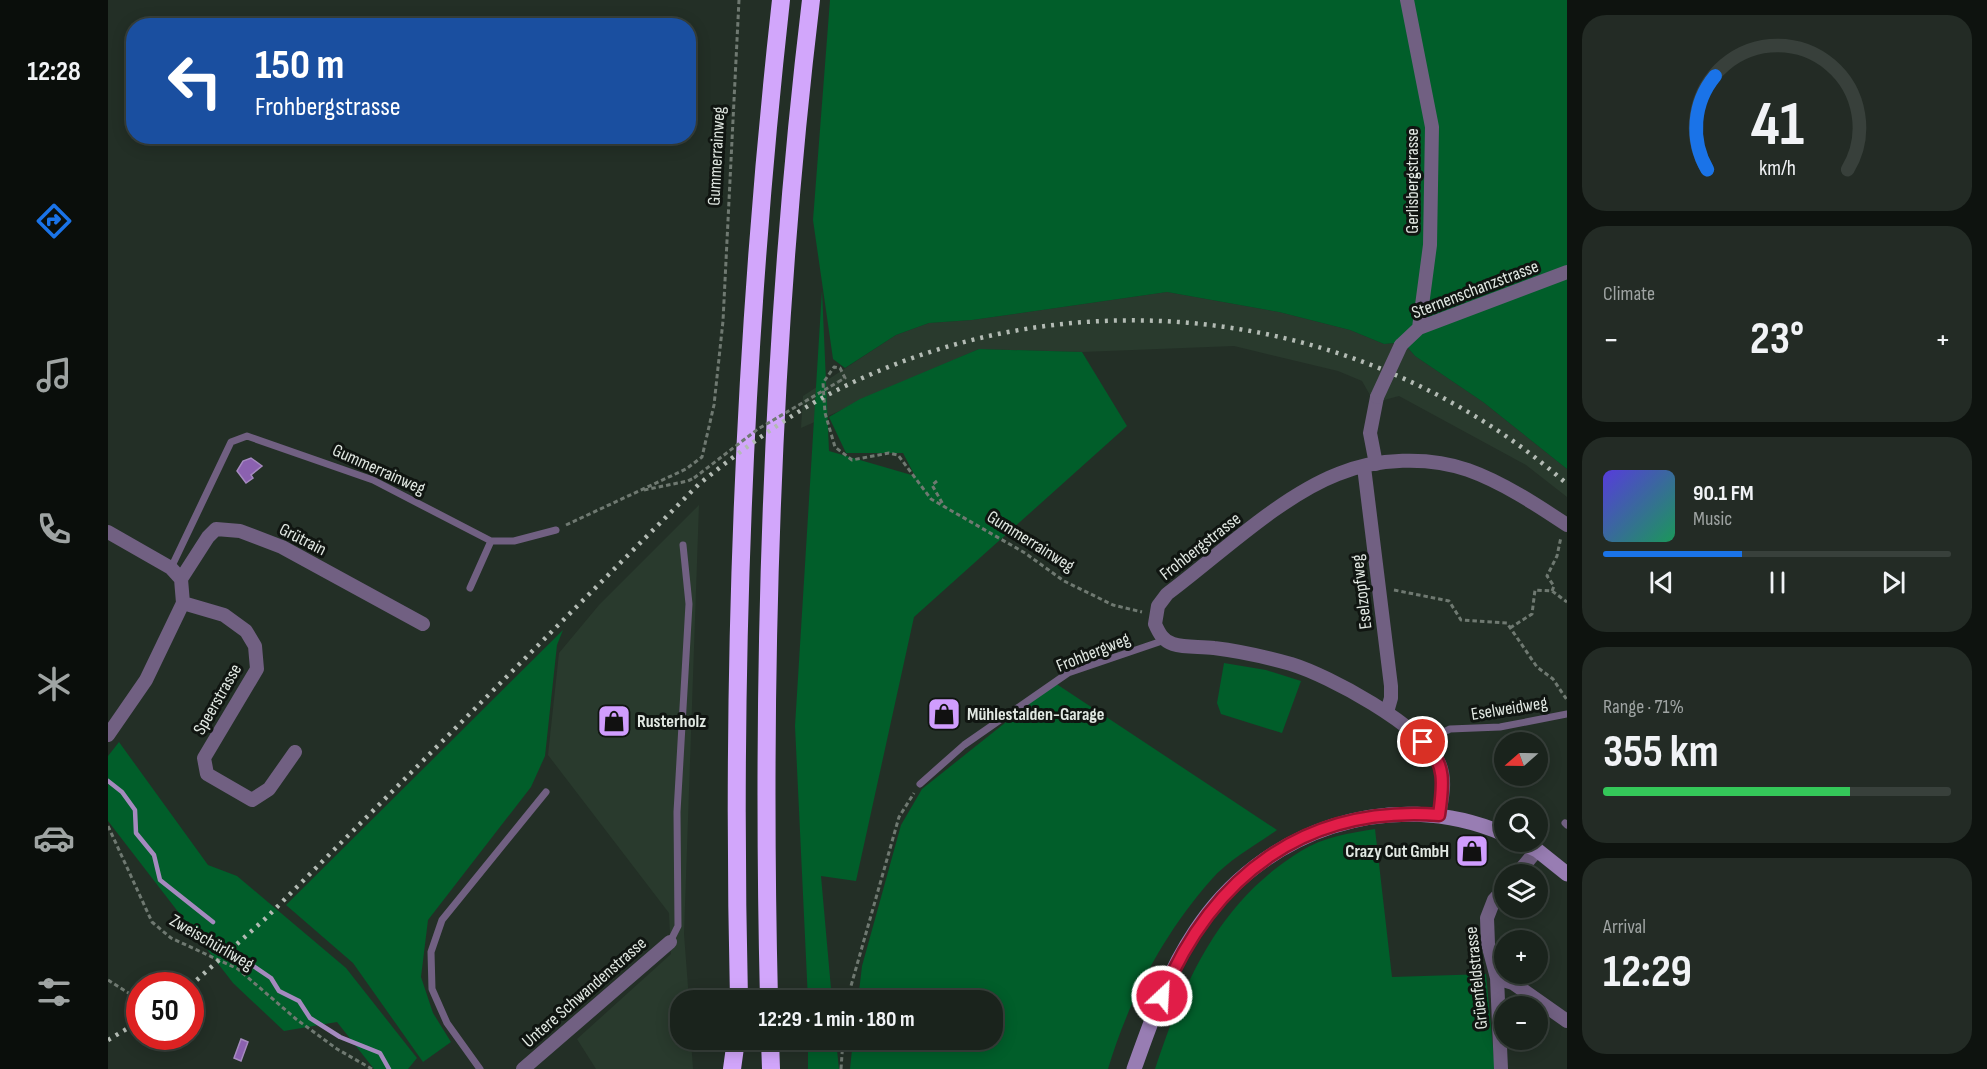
<!DOCTYPE html>
<meta charset="utf-8">
<style>
:root{--surface:#1a231c;--page:#232b25;--text:#f1f3f6;--muted:#9fa4a3;--line:#38403b;--accent:#1a73e8}
body{margin:0;font-family:"Sofia Sans Condensed",sans-serif;background:var(--page);color:var(--text);height:100vh;display:flex;flex-direction:column;font-size:22px;white-space:nowrap}
*{box-sizing:border-box;margin:0}
p{font-size:20px;color:var(--muted)}
.icon{flex:none;width:33px;height:33px;fill:none;stroke:currentColor;stroke-width:2;stroke-linecap:round;stroke-linejoin:round}
.map{position:relative;flex:1;overflow:hidden}
.drawer{display:flex;flex-direction:column;gap:15px;padding:15px;background:#0e130f;width:420px}
.drawer>*{flex:none}
.guide{position:absolute;left:18px;top:18px;width:570px;height:126px;border-radius:24px;box-shadow:0 3px 15px #0003,0 0 0 2px var(--line);background:#1a4fa0;color:#fff;overflow:hidden}
.needle{width:39px;rotate:250deg}
.controls{position:absolute;left:1386px;top:732px;display:grid;gap:12px}
.controls a{display:grid;place-items:center;width:54px;height:54px;border-radius:50%;background:var(--surface);box-shadow:0 3px 15px #0003,0 0 0 2px var(--line);font-size:30px}
.speed{position:absolute;left:18px;top:972px;display:flex;gap:12px;font-size:30px;font-weight:700;text-align:center}
.speed>*{display:grid;place-content:center;width:78px;height:78px;border-radius:50%;background:var(--surface);box-shadow:0 3px 15px #0003,0 0 0 2px var(--line);line-height:1}
.speed .limit{border:9px solid #d22;background:#fff;color:#111}
.pin{position:absolute;display:grid;place-items:center;width:51px;height:51px;color:#fff;margin:-26px;border:3px solid #fff;border-radius:50%;box-shadow:0 2px 6px #0007}
.me{position:absolute;width:66px;margin:-33px;rotate:25deg;stroke-linejoin:round;filter:drop-shadow(0 0 4px #0008)}
.turn{display:flex;align-items:center;gap:21px;height:126px;padding:0 30px;font-size:27px}
.turn .icon{width:78px;height:78px;stroke-width:2.5}
.turn b{display:block;font-size:42px;line-height:51px}
.big{font-size:45px;font-weight:700;line-height:1.1}
.drawer .tile{flex:1;display:flex;flex-direction:column;justify-content:center;gap:9px;min-width:0;padding:0 21px;border-radius:24px;background:var(--page)}
.drawer .dial{align-items:center;gap:0}
.dial svg{height:156px;overflow:visible;fill:none;stroke:var(--line);stroke-width:7;stroke-linecap:round;text-anchor:middle}
.dial text{fill:var(--text);stroke:none}
.song{display:flex;align-items:center;gap:18px}
.cover{width:72px;height:72px;border-radius:9px;background:linear-gradient(135deg,hsl(250 70% 55%),hsl(150 70% 35%))}
.played{height:6px;border-radius:3px;background:linear-gradient(90deg,var(--accent) 40%,var(--line) 40%)}
.keys{display:flex;justify-content:space-around;direction:ltr}
.heat{display:flex;justify-content:space-between;align-items:center;font-size:33px;direction:ltr}
.charge{height:9px;border-radius:4px;background:linear-gradient(90deg,#34c759 71%,var(--line) 0)}
.trip{position:absolute;left:562px;top:990px;width:333px;height:60px;border-radius:24px;background:var(--surface);box-shadow:0 3px 15px #0003,0 0 0 2px var(--line);font-weight:700;line-height:60px;text-align:center}
main{display:flex;flex:1;min-height:0}
.tab-bar{display:flex;flex-direction:column;width:108px;justify-content:space-around;align-items:center;background:#0a0e0b;color:var(--muted)}
.tab-bar .icon{width:42px;height:42px}
.tab-bar .active{color:var(--accent)}
.tab-bar b{font-size:27px;color:var(--text)}
.map>svg:first-child{display:block}
.built{fill:#293a2d}
.green{fill:#015e2a}
.water{fill:#8b61b0;stroke:#a58abf;stroke-width:1.5}
.lines{fill:none;stroke-linecap:round;stroke-linejoin:round}
.stream{stroke:#a58abf;stroke-width:4.5}
.path{stroke:#6f7971;stroke-width:3;stroke-dasharray:4.5 3;stroke-linecap:butt}
.lane{stroke:#716082;stroke-width:7}
.street{stroke:#716082;stroke-width:14}
.secondary{stroke:#987db3;stroke-width:15}
.highway{stroke:#d2a6fb;stroke-width:18}
.rail{stroke:#b3bbb4;stroke-width:4.5;stroke-dasharray:3 6;stroke-linecap:butt}
.path-bridge{stroke:#6f7971;stroke-width:3;stroke-dasharray:4.5 3;stroke-linecap:butt}
.street-bridge{stroke:#716082;stroke-width:14}
.route-casing{stroke:#92132f;stroke-width:15}
.route{stroke:#e11d48;stroke-width:10}
.labels{text-anchor:middle;stroke-width:6;stroke-linejoin:round;paint-order:stroke}
.street-label{font-size:18px;fill:#e1e8e2;stroke:#101511}
.poi-label{font-size:18px;font-weight:bold;fill:#e1e8e2;stroke:#101511;text-anchor:start}
</style>
<main>
<nav class="tab-bar">
<b>12:28</b>
<svg class="icon active" aria-label="directions" viewBox="0 0 24 24"><path d="M12 3l9 9-9 9-9-9zM9 14v-3h6M13 9l2 2-2 2"/></svg>
<svg class="icon" aria-label="music" viewBox="0 0 24 24"><path d="M9 18V5l10-2v13"/><circle cx="6" cy="18" r="3"/><circle cx="16" cy="16" r="3"/></svg>
<svg class="icon" aria-label="phone" viewBox="0 0 24 24"><path d="M5 4h4l2 5-3 2q2 4 5 5l2-3 5 2v4C11 20 4 13 5 4z"/></svg>
<svg class="icon" aria-label="climate" viewBox="0 0 24 24"><path d="M12 3v18M4 7l16 10M4 17L20 7"/></svg>
<svg class="icon" aria-label="car" viewBox="0 0 24 24"><path d="M5 17H2v-5l4-1 3-4h7l3 4 3 1v5h-3M9 17h6M6 11h13"/><circle cx="7" cy="17" r="2"/><circle cx="17" cy="17" r="2"/></svg>
<svg class="icon" aria-label="filters" viewBox="0 0 24 24"><path d="M4 7h16M4 17h16"/><circle cx="9" cy="7" r="2"/><circle cx="15" cy="17" r="2"/></svg>
</nav>
<div class="map">
<svg width="1459" height="1069" viewBox="0 0 1459 1069">
<rect width="100%" height="100%" fill="#232f26"/>
<path class="built" d="M1059,292L1171,312L1242,330L1276,344L1287,343L1300,348L1307,356L1375,402L1459,469V497L1418,465L1291,396L1276,400L1262,395L1254,381L1230,371L1126,346L974,352L871,349L693,428L695,396L788,335L821,323L864,320Z
M591,505L576,934L581,1000H573V1040H583L585,1069H488L469,1039L563,954L561,913L440,755L451,653L491,605Z"/>
<path class="green" d="M722,0H1459V469L1375,402L1307,356L1300,348L1287,343L1276,344L1242,330L1171,312L1059,292L864,320L821,323L788,335L737,368L725,359L705,220Z
M714,290L721,451L807,476L795,453H738L721,417L752,399L871,349L974,352L1019,426L806,617L748,881L713,876L724,1000H700L687,726Z
M455,630L449,645L437,756L423,787L320,920L313,977L325,1013L343,1042L315,1062L245,963L178,905Z
M1116,663L1158,670L1193,681L1174,733L1113,714L1109,703Z
M947,683L1169,830C1148,845 1120,860 1103,880C1056,933 1020,1001 1000,1069H742L745,1040H885V1000H750L754,966L793,825L814,789Z
M11,742L100,865L129,876L238,968L309,1058L300,1069H266L229,1022L176,1031L125,983L0,821V756Z
M1267,829L1284,977L1378,974L1387,1069H1047C1076,981 1111,901 1193,851C1215,837 1242,833 1267,829Z
M700,1040H728L731,1069H700Z"/>
<path class="water" d="M143,458L154,466L143,475L145,478L138,483L129,471L135,461Z
M133,1039L140,1042L133,1061L126,1058Z"/>
<g class="lines">
<path class="stream" d="M0,781L14,792L27,810L28,833L46,855L52,880L105,922
M141,963L163,978L171,991L191,1001L202,1018L232,1037L272,1053L281,1069"/>
<path class="path" d="M730,382L737,378L732,368L726,367L715,383L717,413L727,447L744,460L781,453L790,455L823,499L917,553L956,581L1005,605L1034,612
M829,481L824,485L836,506
M536,490L580,481L586,478
M458,525L578,469L594,457L606,405L615,321L631,0
M1286,590L1341,601L1353,620L1399,623L1429,667L1445,679L1459,700
M1444,591L1446,586L1439,576L1449,556L1453,537
M1402,628L1424,614L1427,590L1444,591L1459,602
M0,826L44,922L63,938L130,969L188,1019L229,1049L264,1069
M0,980L22,994
M739,1000L791,817L806,793
M733,1069L735,1040"/>
<path class="lane" d="M63,568L123,442L139,436L265,480L383,541H406L448,530
M362,588L383,541
M1315,742L1342,729L1392,727L1459,714
M812,784L856,745L960,673L1057,640
M1457,823L1459,825
M562,942L570,926L569,812L581,604L575,545
M372,1069L339,1023L324,989L323,952L334,920L438,792"/>
<path class="street" d="M1299,0L1324,127L1322,245L1311,328
M1293,345L1311,328L1459,272
M1268,464L1262,433L1269,397
M1256,467L1283,686V698L1279,712
M0,532L63,568L73,579
M73,579L100,537L108,529L132,531L174,547L315,624
M75,603L116,615L138,631L147,646L149,669L96,758L99,774L144,800L161,789L187,752
M0,735L38,680L75,603L73,579
M1331,815C1334,798 1339,778 1330,761C1312,725 1222,676 1183,664C1158,657 1131,651 1106,648C1093,646 1078,648 1065,644C1055,641 1051,633 1047,624L1050,606L1059,594C1110,556 1171,497 1230,474C1268,458 1321,456 1360,470C1394,482 1429,505 1459,525
M1409,874L1429,850
M1389,978L1405,983L1459,1021
M415,1069L562,942
M1393,1069L1389,978L1380,944L1379,918L1386,900L1396,889"/>
<path class="secondary" d="M1412,842L1429,850L1459,874
M1026,1069C1043,1022 1059,974 1087,932C1153,830 1283,785 1396,834"/>
<path class="highway" d="M631,1000C623,666 636,332 673,0
M661,1000C653,667 663,332 703,0
M662,1040L663,1069
M624,1069L628,1040"/>
<path class="rail" d="M82,986L158,918L591,484C641,444 692,406 750,380C985,272 1266,313 1459,484
M0,1040L32,1021"/>
<path class="path-bridge" d="M586,478L650,429L730,382"/>
<path class="street-bridge" d="M1269,397L1293,345"/>
</g>
<g class="lines">
<defs>
<path id="route" d="M1054,996C1105,875 1197,805 1331,815C1335,787 1339,762 1315,742"/>
</defs>
<use href="#route" class="route-casing"/>
<use href="#route" class="route"/>
</g>
<defs>
<symbol id="shop-square" viewBox="-11 -11 22 22"><rect x="-9" y="-9" width="18" height="18" rx="4" fill="#d09dfe" stroke="#101511"/><path d="M-5-2.5h2.3a2.7 3.5 0 0 1 5.4 0H5L5.5 6h-11ZM-1.5-2.5h3a1.5 2.3 0 0 0-3 0Z" fill="#111"/></symbol>
</defs>
<g fill-rule="evenodd">
<use href="#shop-square" x="817" y="695" width="38" height="38"/>
<use href="#shop-square" x="487" y="702" width="38" height="38"/>
<use href="#shop-square" x="1345" y="832" width="38" height="38"/>
</g>
<g class="labels">
<g class="street-label">
<text transform="translate(608 156) rotate(-87)" y="6">Gummerrainweg</text>
<text transform="translate(1304 181) rotate(-90)" y="6">Gerlisbergstrasse</text>
<text transform="translate(1367 289) rotate(-21)" y="6">Sternenschanzstrasse</text>
<text transform="translate(271 469) rotate(24)" y="6">Gummerrainweg</text>
<text transform="translate(195 539) rotate(27)" y="6">Grütrain</text>
<text transform="translate(923 541) rotate(32)" y="6">Gummerrainweg</text>
<text transform="translate(1092 546) rotate(-38)" y="6">Frohbergstrasse</text>
<text transform="translate(1253 592) rotate(-97)" y="6">Eselzopfweg</text>
<text transform="translate(985 652) rotate(-22)" y="6">Frohbergweg</text>
<text transform="translate(109 699) rotate(-60)" y="6">Speerstrasse</text>
<text transform="translate(1401 708) rotate(-9)" y="6">Eselweidweg</text>
<text transform="translate(104 942) rotate(30)" y="6">Zweischürliweg</text>
<text transform="translate(1368 978) rotate(-96)" y="6">Grüenfeldstrasse</text>
<text transform="translate(476 992) rotate(-41)" y="6">Untere Schwandenstrasse</text>
</g>
<g class="poi-label">
<text x="859" y="720">Mühlestalden-Garage</text>
<text x="529" y="727">Rusterholz</text>
<text x="1341" y="857" text-anchor="end">Crazy Cut GmbH</text>
</g>
</g>
</svg>
<div class="controls">
<a><svg class="needle" viewBox="-14 -14 28 28"><path d="M0-13l5 13h-10z" fill="#e53935"/><path d="M0 13l5-13h-10z" fill="#9fa4a3"/></svg></a>
<a><svg class="icon" aria-label="search" viewBox="0 0 24 24"><circle cx="10" cy="10" r="6"/><path d="M15 15l6 6"/></svg></a>
<a><svg class="icon" aria-label="layers" viewBox="0 0 24 24"><path d="M12 4l9 5-9 5-9-5zM3 14l9 5 9-5"/></svg></a>
<a>+</a>
<a>−</a>
</div>
<div class="speed"><div class="limit">50</div></div>
<div class="pin" style="left:1315px;top:742px;background:#d93025"><svg class="icon" aria-label="arrive" viewBox="0 0 24 24"><path d="M6 21V4h12l-3 4 3 4H6"/></svg></div>
<svg class="me" style="left:1054px;top:996px" viewBox="-20 -20 40 40"><circle r="17" fill="#e11d48" stroke="#fff" stroke-width="3"/><path d="M0-11L8 9 0 5-8 9z" fill="#fff"/></svg>
<div class="trip">12:29 · 1 min · 180 m</div>
<div class="guide">
<div class="turn"><svg class="icon" aria-label="left" viewBox="0 0 24 24"><path d="M17 20v-9H6M10 6l-5 5 5 5"/></svg><div><b>150 m</b>Frohbergstrasse</div></div>
</div>
</div>
<section class="drawer">
<div class="tile dial"><svg viewBox="0 0 100 80">
<path d="M14 69A42 42 0 1 1 86 69"/>
<path d="M14 69A42 42 0 0 1 18 21" stroke="#1a73e8"/>
<text x="50" y="56" font-size="32" font-weight="700">41</text>
<text x="50" y="72" font-size="11">km/h</text>
</svg></div>
<div class="tile"><p>Climate</p>
<div class="heat"><a>−</a><b class="big">23°</b><a>+</a></div>
</div>
<div class="tile">
<div class="song"><i class="cover"></i><div><b>90.1 FM</b><p>Music</p></div></div>
<div class="played"></div>
<div class="keys"><svg class="icon" aria-label="previous" viewBox="0 0 24 24"><path d="M18 5L8 12l10 7zM5 5v14"/></svg><svg class="icon" aria-label="pause" viewBox="0 0 24 24"><path d="M8 5v14M16 5v14"/></svg><svg class="icon" aria-label="next" viewBox="0 0 24 24"><path d="M6 5l10 7-10 7zM19 5v14"/></svg></div>
</div>
<div class="tile"><p>Range · 71%</p><b class="big">355 km</b><div class="charge"></div></div>
<div class="tile"><p>Arrival</p><b class="big">12:29</b></div>
</section>
</main>
